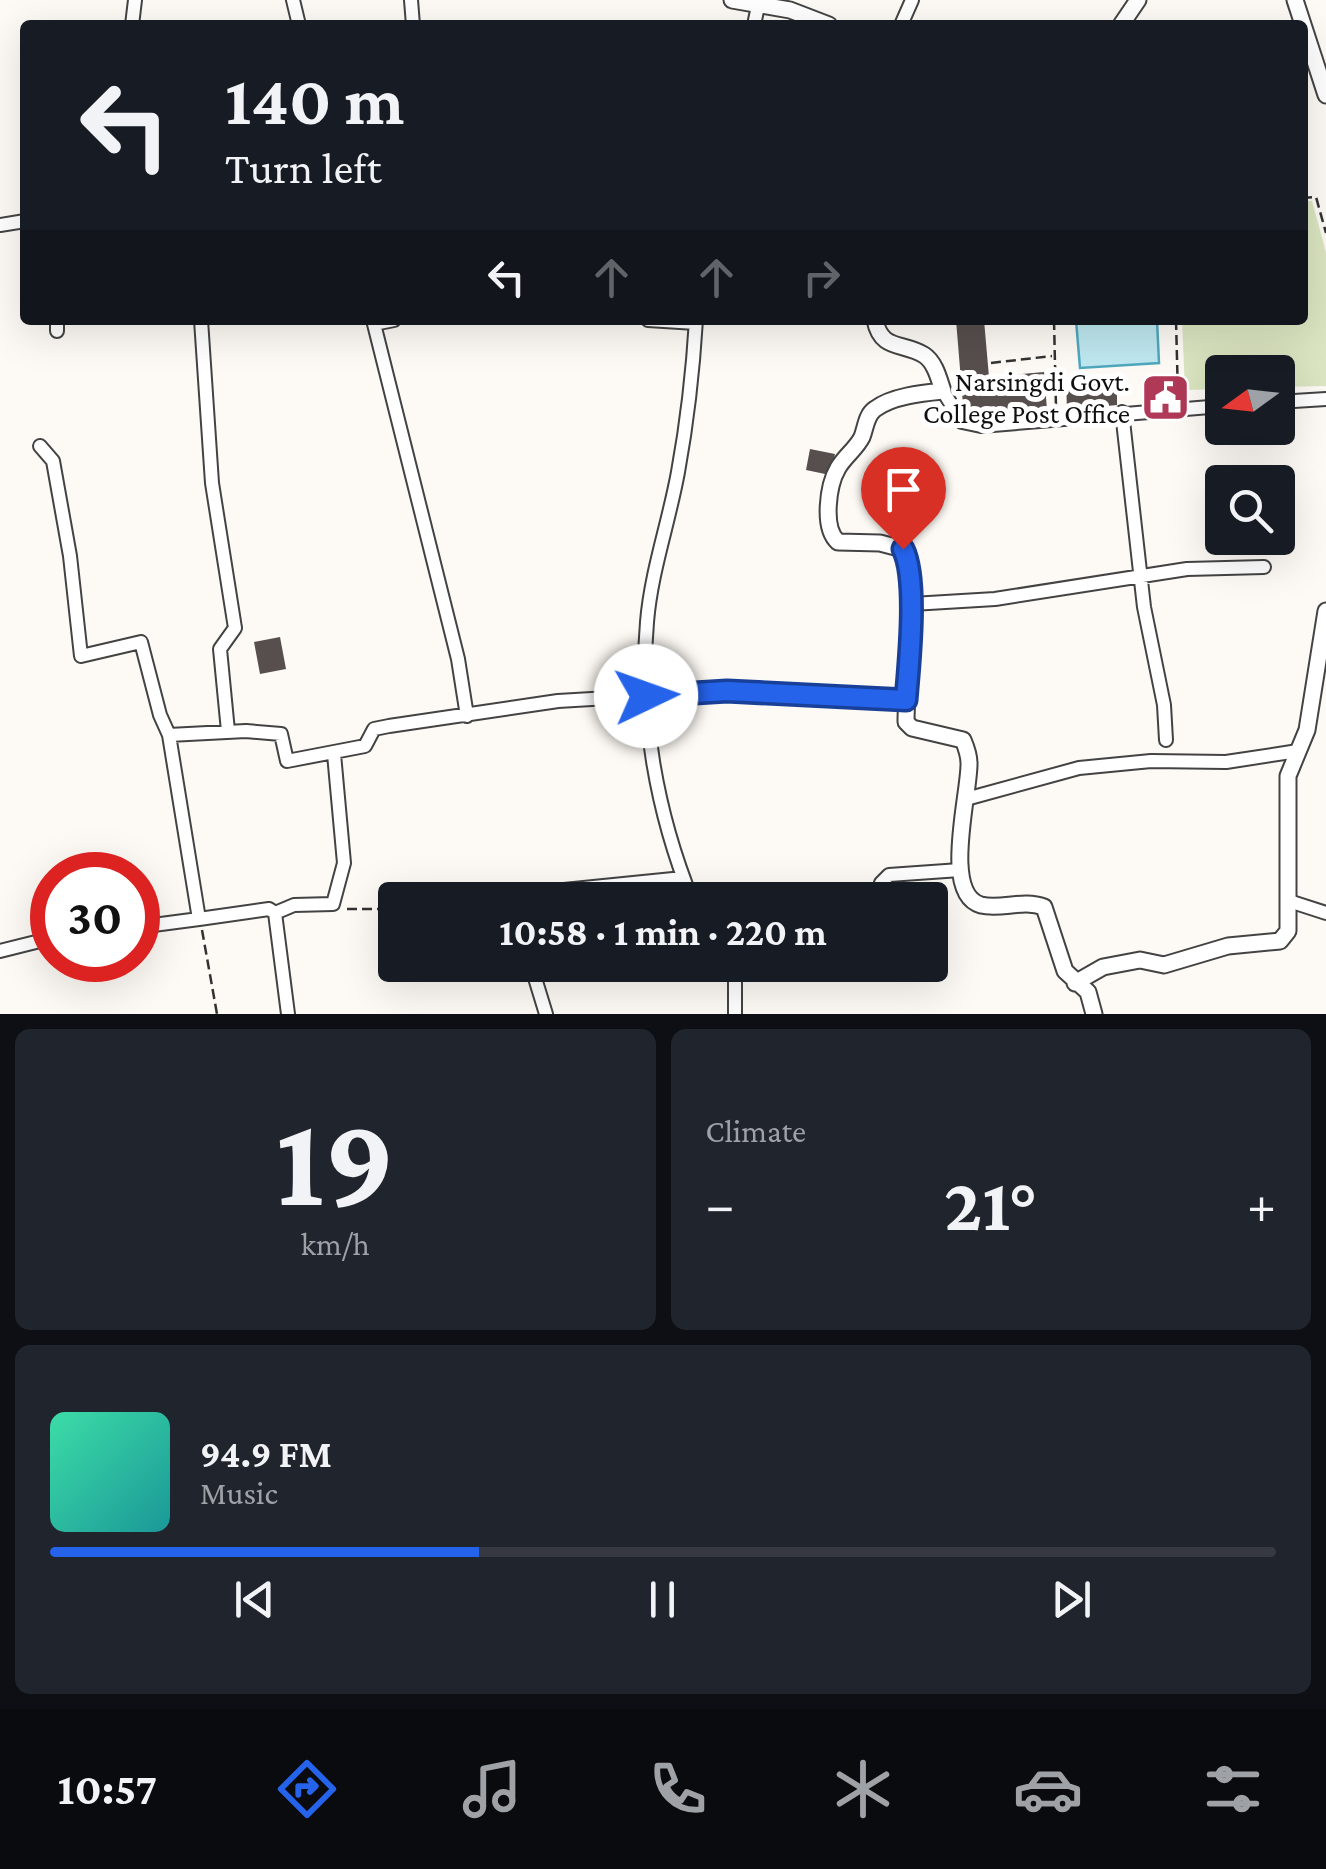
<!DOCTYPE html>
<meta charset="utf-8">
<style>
:root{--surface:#171b24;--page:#20242c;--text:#f1f3f6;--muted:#9ea1a6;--line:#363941;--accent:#2563eb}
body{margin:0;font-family:"Crimson Pro",serif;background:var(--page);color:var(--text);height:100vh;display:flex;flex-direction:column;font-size:38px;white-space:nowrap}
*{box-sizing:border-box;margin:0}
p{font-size:32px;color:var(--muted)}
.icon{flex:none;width:55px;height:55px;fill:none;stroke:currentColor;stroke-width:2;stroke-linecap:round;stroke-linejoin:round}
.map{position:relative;height:1014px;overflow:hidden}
.drawer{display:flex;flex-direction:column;gap:15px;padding:15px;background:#0d0f14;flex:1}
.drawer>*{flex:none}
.banner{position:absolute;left:20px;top:20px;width:1288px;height:305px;border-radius:10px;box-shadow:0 10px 40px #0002;background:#171b24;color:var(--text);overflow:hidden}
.needle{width:65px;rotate:255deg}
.tools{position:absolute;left:1205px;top:355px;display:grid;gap:20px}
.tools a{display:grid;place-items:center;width:90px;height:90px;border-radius:10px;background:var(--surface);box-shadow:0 10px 40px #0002;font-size:50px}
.speed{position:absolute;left:30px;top:852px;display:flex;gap:20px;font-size:50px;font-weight:700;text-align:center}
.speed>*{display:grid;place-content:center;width:130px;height:130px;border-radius:50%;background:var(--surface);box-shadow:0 10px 40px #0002;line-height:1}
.speed .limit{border:15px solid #d22;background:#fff;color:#111}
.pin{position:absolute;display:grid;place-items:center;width:85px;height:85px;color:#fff;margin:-102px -42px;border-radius:50% 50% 50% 0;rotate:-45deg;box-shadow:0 0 10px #0007}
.pin .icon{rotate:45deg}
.me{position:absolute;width:110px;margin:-55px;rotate:87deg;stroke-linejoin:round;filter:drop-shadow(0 0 8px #0008)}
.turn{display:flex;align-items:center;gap:35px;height:210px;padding:0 40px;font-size:45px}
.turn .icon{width:130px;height:130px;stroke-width:2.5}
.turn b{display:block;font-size:70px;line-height:85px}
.lanes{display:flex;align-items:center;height:95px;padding:0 40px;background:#0003;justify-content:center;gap:50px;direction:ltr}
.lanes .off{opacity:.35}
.big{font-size:75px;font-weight:700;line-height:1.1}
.drawer .tile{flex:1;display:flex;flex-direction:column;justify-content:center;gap:15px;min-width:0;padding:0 35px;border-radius:15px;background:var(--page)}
.drawer .dial{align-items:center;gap:0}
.dial b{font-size:130px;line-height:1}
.song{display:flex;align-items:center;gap:30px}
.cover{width:120px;height:120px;border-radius:15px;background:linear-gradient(135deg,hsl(160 70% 55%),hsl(180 70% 35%))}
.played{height:10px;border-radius:5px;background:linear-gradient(90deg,var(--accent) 35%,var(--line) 35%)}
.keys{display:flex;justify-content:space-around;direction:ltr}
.heat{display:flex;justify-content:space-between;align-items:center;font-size:55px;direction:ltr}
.drawer .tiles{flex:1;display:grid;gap:15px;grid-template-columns:1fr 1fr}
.tile:last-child{grid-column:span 2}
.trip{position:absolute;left:378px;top:882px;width:570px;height:100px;border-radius:10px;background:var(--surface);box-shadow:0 10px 40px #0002;font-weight:700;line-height:100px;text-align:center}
.tabs{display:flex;height:160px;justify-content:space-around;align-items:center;background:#090b0e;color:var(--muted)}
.tabs .icon{width:70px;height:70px}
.tabs .current{color:var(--accent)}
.tabs b{font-size:45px;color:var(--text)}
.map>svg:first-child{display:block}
.green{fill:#dbe5c1}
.water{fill:#bee7ef;stroke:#4ea8bd;stroke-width:2.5}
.building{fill:#574f4d}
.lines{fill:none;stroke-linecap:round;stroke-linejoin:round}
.minor-casing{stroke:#434343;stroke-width:16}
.tertiary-casing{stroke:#434343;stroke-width:19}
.path{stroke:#323232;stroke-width:2.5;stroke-dasharray:10 5;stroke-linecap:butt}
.minor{stroke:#fff;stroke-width:12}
.tertiary{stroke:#fff;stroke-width:15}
.route-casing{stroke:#184099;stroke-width:25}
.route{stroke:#2563eb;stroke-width:18}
.labels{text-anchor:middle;stroke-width:10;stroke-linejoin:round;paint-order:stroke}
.poi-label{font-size:28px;fill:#101010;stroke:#fff;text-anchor:end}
</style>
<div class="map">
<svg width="1326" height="1014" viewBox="0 0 1326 1014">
<rect width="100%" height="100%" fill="#fdf9f4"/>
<path class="green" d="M1303,201H1312L1326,252V386L1278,387V372H1222V389L1185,390L1182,320H1302Z"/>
<path class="water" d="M1076,320H1157L1159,363L1080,368Z"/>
<path class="building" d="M956,320H984L989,377L1044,372L1047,410L964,417Z
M1117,377V405L1067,410L1066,381Z
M1173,387V405L1157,406V388Z
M810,449L835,454L830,475L806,470Z
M280,637L286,669L260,674L254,642Z"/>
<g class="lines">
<defs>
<path id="minor" d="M293,0L299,25
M411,0L413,25
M132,25L135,0
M754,25L758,6
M901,25L912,0
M0,225L25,221
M57,320V331
M201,320L212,483L235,628L220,649L228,731
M373,320L458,659L467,716
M648,320L696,323
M374,324L394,320
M943,391L962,422L981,426L1222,406
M1278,402L1326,399
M1122,412L1144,607L1164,705L1166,740
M40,446L53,461L70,556L81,656L141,642L160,715L169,735L199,919L269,909L275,913L288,1014
M912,604L995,599L1187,569L1264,567
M169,735L246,731L281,734L287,761L365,746L374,729L389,726L558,701L727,691L907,700
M966,799L1079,768L1151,761L1226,762L1298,751
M515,900L514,895L683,878
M692,900C657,814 639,715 647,622C651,572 669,522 678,472C687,423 693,370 696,320
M876,900L881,883L889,875L960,870
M1289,901L1326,913
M275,913L294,905L333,904L344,863L334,754
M138,927L199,919
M0,951L52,938
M531,965L546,1014
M735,965V1014"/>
<path id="tertiary" d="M732,0L790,10L829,25
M1295,0L1326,95
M1121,25L1138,0
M875,320C881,351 903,342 924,355C935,362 939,379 943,391C923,393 892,396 875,409C866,415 866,427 862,437C856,449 845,456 838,468C828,485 822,528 838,542L880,543L903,549C920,585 906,678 906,722L912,728L963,740C966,747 969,755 969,763C970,792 941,894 981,905C1001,910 1023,899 1044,907L1065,971L1088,992L1094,1014
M1075,983L1103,967L1140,960L1164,965L1228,946L1280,941L1288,931V776L1307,730L1326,611"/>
</defs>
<use href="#minor" class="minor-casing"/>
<use href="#tertiary" class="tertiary-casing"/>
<path class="path" d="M1302,198L1316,197L1326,233
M1054,320L1056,408
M1176,320L1178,397
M991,363L1052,356
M478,900L502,897
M347,909H395
M202,930L217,1014"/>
<use href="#minor" class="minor"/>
<use href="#tertiary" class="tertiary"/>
</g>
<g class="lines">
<defs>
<path id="route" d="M646,696L727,691L906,700C909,663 918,579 903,549"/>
</defs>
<use href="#route" class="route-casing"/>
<use href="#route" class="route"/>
</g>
<defs>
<symbol id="civic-square" viewBox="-11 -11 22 22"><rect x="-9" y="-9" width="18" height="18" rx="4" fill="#af3957" stroke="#fff"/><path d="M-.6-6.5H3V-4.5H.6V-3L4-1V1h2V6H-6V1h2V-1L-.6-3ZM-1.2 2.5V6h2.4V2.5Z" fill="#fff"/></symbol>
</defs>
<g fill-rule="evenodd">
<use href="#civic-square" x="1138" y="370" width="55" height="55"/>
</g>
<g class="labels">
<g class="poi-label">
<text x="1130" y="391">Narsingdi Govt.<tspan x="1130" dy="32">College Post Office</tspan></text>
</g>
</g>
</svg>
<div class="tools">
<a><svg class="needle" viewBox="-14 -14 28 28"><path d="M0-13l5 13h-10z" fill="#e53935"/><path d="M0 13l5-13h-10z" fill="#9ea1a6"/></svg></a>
<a><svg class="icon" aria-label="search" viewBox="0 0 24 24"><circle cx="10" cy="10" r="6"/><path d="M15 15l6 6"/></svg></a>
</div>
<div class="speed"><div class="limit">30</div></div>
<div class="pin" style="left:903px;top:549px;background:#d93025"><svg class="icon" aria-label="arrive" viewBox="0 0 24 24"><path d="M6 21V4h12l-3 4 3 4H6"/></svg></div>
<svg class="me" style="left:646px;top:696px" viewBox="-20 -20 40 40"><circle r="19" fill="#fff"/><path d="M0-13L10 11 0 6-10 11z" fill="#2563eb"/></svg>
<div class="trip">10:58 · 1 min · 220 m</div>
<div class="banner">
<div class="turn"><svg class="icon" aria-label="left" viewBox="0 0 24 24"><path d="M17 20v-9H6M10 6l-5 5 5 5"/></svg><div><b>140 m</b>Turn left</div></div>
<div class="lanes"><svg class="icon" aria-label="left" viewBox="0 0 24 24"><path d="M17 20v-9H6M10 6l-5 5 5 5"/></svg><svg class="icon off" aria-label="ahead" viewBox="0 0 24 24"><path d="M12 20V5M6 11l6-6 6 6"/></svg><svg class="icon off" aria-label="ahead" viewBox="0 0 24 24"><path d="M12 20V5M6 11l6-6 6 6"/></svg><svg class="icon off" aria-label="right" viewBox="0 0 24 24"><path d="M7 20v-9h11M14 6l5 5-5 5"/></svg></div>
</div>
</div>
<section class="drawer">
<div class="tiles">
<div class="tile dial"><b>19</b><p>km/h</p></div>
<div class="tile"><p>Climate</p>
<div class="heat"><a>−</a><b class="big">21°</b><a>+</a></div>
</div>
<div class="tile">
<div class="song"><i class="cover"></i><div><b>94.9 FM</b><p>Music</p></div></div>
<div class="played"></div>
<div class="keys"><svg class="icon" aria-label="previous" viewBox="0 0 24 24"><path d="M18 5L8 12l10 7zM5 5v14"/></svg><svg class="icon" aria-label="pause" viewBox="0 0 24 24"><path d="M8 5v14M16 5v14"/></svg><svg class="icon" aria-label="next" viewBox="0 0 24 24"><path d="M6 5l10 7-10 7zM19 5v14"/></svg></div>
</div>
</div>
</section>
<nav class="tabs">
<b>10:57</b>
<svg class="icon current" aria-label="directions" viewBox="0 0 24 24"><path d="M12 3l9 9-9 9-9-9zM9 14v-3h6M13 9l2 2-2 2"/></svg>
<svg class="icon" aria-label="music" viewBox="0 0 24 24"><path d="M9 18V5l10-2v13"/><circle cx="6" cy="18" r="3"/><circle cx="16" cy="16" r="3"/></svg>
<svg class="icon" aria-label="phone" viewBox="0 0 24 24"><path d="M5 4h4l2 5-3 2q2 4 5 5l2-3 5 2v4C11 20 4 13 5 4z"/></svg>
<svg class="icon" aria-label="climate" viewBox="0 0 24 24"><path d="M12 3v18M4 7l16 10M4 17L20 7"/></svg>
<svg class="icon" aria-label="car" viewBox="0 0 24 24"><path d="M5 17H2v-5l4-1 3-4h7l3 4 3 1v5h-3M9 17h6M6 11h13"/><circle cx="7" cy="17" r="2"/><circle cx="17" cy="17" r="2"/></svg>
<svg class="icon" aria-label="filters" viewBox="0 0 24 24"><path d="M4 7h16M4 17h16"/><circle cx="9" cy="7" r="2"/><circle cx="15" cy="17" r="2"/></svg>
</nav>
